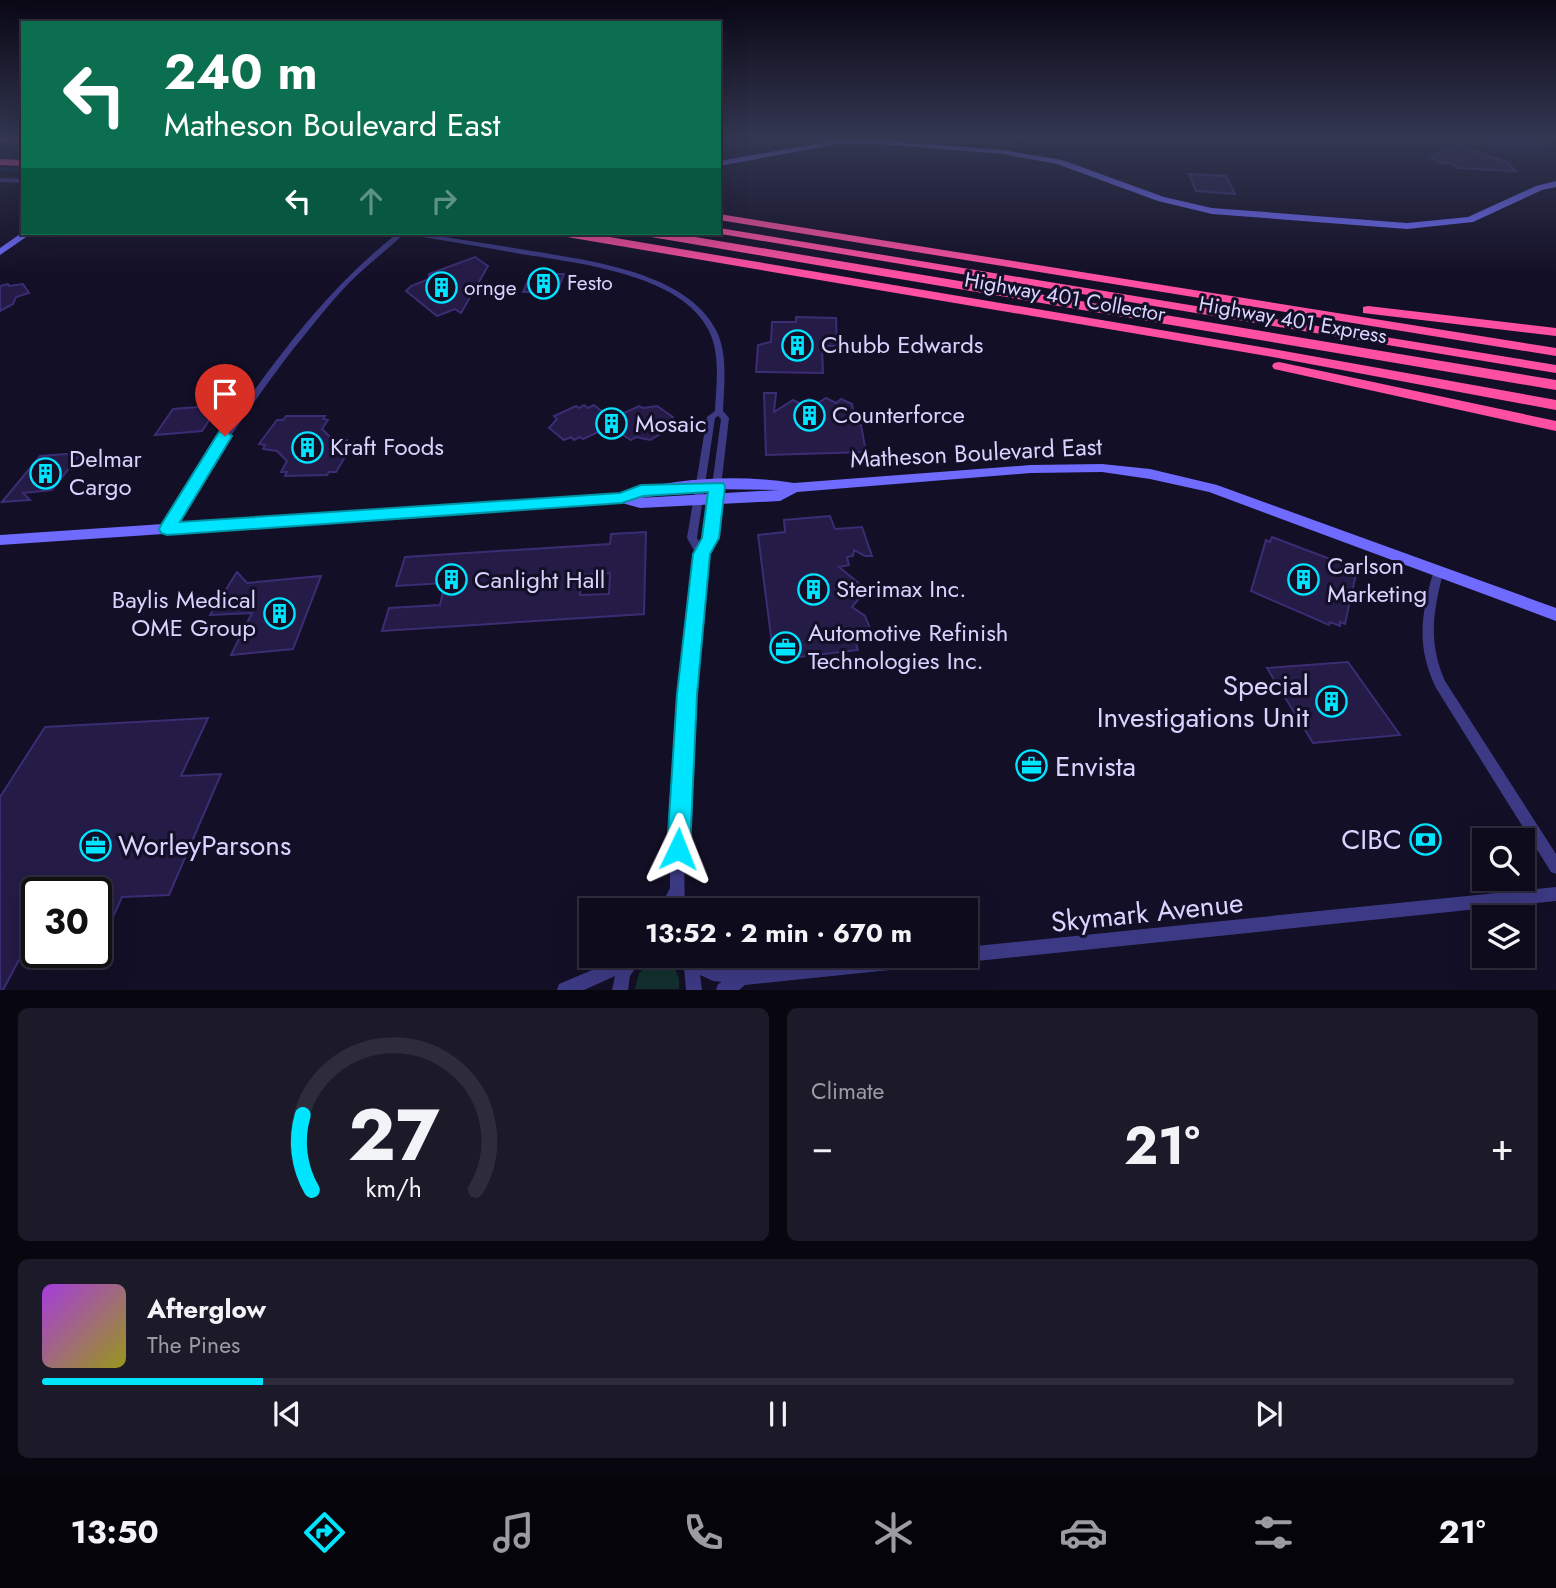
<!DOCTYPE html>
<meta charset="utf-8">
<style>
:root{--surface:#0e0b1c;--page:#1c1929;--text:#f1f3f6;--muted:#9b9ba3;--line:#2e2b3b;--accent:#00e5ff}
body{margin:0;font-family:Jost,sans-serif;background:var(--page);color:var(--text);height:100vh;display:flex;flex-direction:column;font-size:26px;white-space:nowrap}
*{box-sizing:border-box;margin:0}
p{font-size:23px;color:var(--muted)}
.icon{flex:none;width:38px;height:38px;fill:none;stroke:currentColor;stroke-width:2;stroke-linecap:round;stroke-linejoin:round}
.map{position:relative;height:990px;overflow:hidden}
.sheet{display:flex;flex-direction:column;gap:18px;padding:18px;background:#08060f;flex:1}
.sheet>*{flex:none}
.hud{position:absolute;left:21px;top:21px;width:700px;height:214px;border-radius:0px;box-shadow:0 7px 28px #0002,0 0 0 2px var(--line);background:#0b6e4f;color:#fff;overflow:hidden}
.buttons{position:absolute;left:1472px;top:828px;display:grid;gap:14px}
.buttons a{display:grid;place-items:center;width:63px;height:63px;border-radius:0px;background:var(--surface);box-shadow:0 7px 28px #0002,0 0 0 2px var(--line);font-size:35px}
.speed{position:absolute;left:21px;top:877px;display:flex;gap:14px;font-size:35px;font-weight:700;text-align:center}
.speed>*{display:grid;place-content:center;width:91px;height:91px;border-radius:50%;background:var(--surface);box-shadow:0 7px 28px #0002,0 0 0 2px var(--line);line-height:1}
.speed .limit{border:4px solid #111;border-radius:10px;background:#fff;color:#111}
.pin{position:absolute;display:grid;place-items:center;width:60px;height:60px;color:#fff;margin:-72px -30px;border-radius:50% 50% 50% 0;rotate:-45deg;box-shadow:0 0 7px #0007}
.pin .icon{rotate:45deg}
.me{position:absolute;width:77px;margin:-38px;rotate:2deg;stroke-linejoin:round;filter:drop-shadow(0 0 5px #0008)}
.turn{display:flex;align-items:center;gap:24px;height:147px;padding:0 28px;font-size:32px}
.turn .icon{width:91px;height:91px;stroke-width:2.5}
.turn b{display:block;font-size:49px;line-height:60px}
.lanes{display:flex;align-items:center;height:66px;padding:0 28px;background:#0003;justify-content:center;gap:35px;direction:ltr}
.lanes .off{opacity:.35}
.big{font-size:52px;font-weight:700;line-height:1.1}
.sheet .card{flex:1;display:flex;flex-direction:column;justify-content:center;gap:10px;min-width:0;padding:0 24px;border-radius:10px;background:var(--page)}
.sheet .dial{align-items:center;gap:0}
.dial svg{height:182px;overflow:visible;fill:none;stroke:var(--line);stroke-width:7;stroke-linecap:round;text-anchor:middle}
.dial text{fill:var(--text);stroke:none}
.song{display:flex;align-items:center;gap:21px}
.cover{width:84px;height:84px;border-radius:10px;background:linear-gradient(135deg,hsl(280 70% 55%),hsl(60 70% 35%))}
.played{height:7px;border-radius:4px;background:linear-gradient(90deg,var(--accent) 15%,var(--line) 15%)}
.keys{display:flex;justify-content:space-around;direction:ltr}
.heat{display:flex;justify-content:space-between;align-items:center;font-size:38px;direction:ltr}
.sheet .tiles{flex:1;display:grid;gap:18px;grid-template-columns:1fr 1fr}
.card:last-child{grid-column:span 2}
.trip{position:absolute;left:579px;top:898px;width:399px;height:70px;border-radius:0px;background:var(--surface);box-shadow:0 7px 28px #0002,0 0 0 2px var(--line);font-weight:700;line-height:70px;text-align:center}
.tab-bar{display:flex;height:112px;justify-content:space-around;align-items:center;background:#06040b;color:var(--muted)}
.tab-bar .icon{width:49px;height:49px}
.tab-bar .on{color:var(--accent)}
.tab-bar b{font-size:32px;color:var(--text)}
.map>svg:first-child{display:block}
.green{fill:#12302f}
.lines{fill:none;stroke-linecap:round;stroke-linejoin:round}
.stream{stroke:#0c2248;stroke-width:2.5}
.building{fill:#241b47;stroke:#3b2d73;stroke-width:2;fill-rule:evenodd}
.street{fill:#3d3a85;fill-rule:evenodd}
.secondary{fill:#6f6bff;fill-rule:evenodd}
.highway{fill:#ff4fa3;fill-rule:evenodd}
.route{fill:#00e5ff;stroke:#0095a6;stroke-width:2}
.labels{text-anchor:middle;stroke-width:6;stroke-linejoin:round;paint-order:stroke}
.far-poi-label{font-size:21px;fill:#d9d4ff;stroke:#130f26;text-anchor:start}
.far-street-label{font-size:21px;fill:#d9d4ff;stroke:#130f26}
.poi-label{font-size:24px;fill:#d9d4ff;stroke:#130f26;text-anchor:start}
.street-label{font-size:24px;fill:#d9d4ff;stroke:#130f26}
.near-poi-label{font-size:28px;fill:#d9d4ff;stroke:#130f26;text-anchor:end}
.near-street-label{font-size:28px;fill:#d9d4ff;stroke:#130f26}
</style>
<div class="map">
<svg width="1556" height="990" viewBox="0 0 1556 990">
<rect width="100%" height="100%" fill="#130f26"/>
<path class="green" d="M654,961C672,961 681,972 679,989H635L639,973Z"/>
<g class="lines">
<path class="stream" d="M0,169L23,170"/>
</g>
<path class="building" d="M1487,138H1533L1542,147L1487,145Z
M1455,145L1507,162L1516,171L1457,168L1453,164L1437,162L1431,157Z
M1189,174L1226,176L1235,194L1196,191Z
M475,257L488,266L461,313L455,309L437,316L406,291L411,286L429,279V274Z
M531,274H564L557,292H523Z
M8,284L9,286L23,284L29,293L16,297L13,304L0,311V286Z
M796,317L836,318L837,346H822L823,373L756,372L758,345L771,342L772,322H796Z
M764,393H776L774,412L793,400L801,404L809,399L818,403L826,398L836,403L841,399L852,404L856,425H861L866,452L766,455Z
M584,405L588,408L594,405L605,414H622L639,406L643,408L657,406L673,417L669,420L672,423L667,426L671,428L650,440L636,437L631,440L617,431H600L583,439L580,437L574,440L571,437L564,440L549,428L557,419L554,416L576,406L579,408Z
M211,406L217,408L202,431L155,435L173,409Z
M286,416H325L323,419L328,420L322,429L333,440H347L345,444L352,445L336,472H329L327,475L285,476L287,472H281L287,461L277,451L263,449L265,445L259,444L277,420H283Z
M81,453L52,490L23,493L30,500L2,502L40,456Z
M830,516L835,529L862,527L872,556H865L854,550L853,556L847,557L849,565L839,567L860,584L863,594L852,607L865,616L872,633L866,639L855,641L858,650L774,660L758,535L785,532L784,520Z
M646,532L644,614L382,631L389,608L440,605L445,583L396,586L405,557L610,544L611,534ZM610,573L609,594L580,595L582,575Z
M1272,537L1351,567L1350,572L1356,574L1345,624L1340,622V626L1330,622L1329,625L1251,591L1266,540L1270,542Z
M237,572L247,583L321,576L293,649L231,655L252,613L210,615Z
M1348,662L1400,735L1313,743L1267,668Z
M208,718L181,776L221,774L169,895L122,897L113,917L96,919V892H37V948L19,960L3,990H0V797L45,727Z"/>
<g class="lines">
<path class="street" d="M0,178L23,179V183L0,182Z
M398,233H405C387,250 367,265 349,283C327,306 307,332 287,357C245,413 206,471 171,532H163L162,529C189,483 219,438 251,395C294,335 340,278 398,233Z
M407,233H420C456,239 491,244 526,250C585,260 688,271 717,332C728,356 724,385 723,411L729,418L715,538L706,554C695,673 681,791 685,910H659L670,888V821L673,777L696,554L687,538L707,417L715,411C716,385 721,356 709,331C682,274 577,263 521,254C484,247 447,241 410,235ZM718,416L721,419L705,538L701,545L697,538L715,418Z
M1438,569L1442,570L1443,573C1433,613 1428,642 1445,681L1556,854V874L1551,872L1436,688C1416,646 1421,616 1433,573L1434,570Z
M1556,887V901L745,985L739,990H716L718,984L722,982L713,981L700,975L702,990H686L684,967L679,961L676,956H694L714,965L743,970L887,956H966V947Z
M625,956H644L630,976L628,990H612L615,976L584,990H557L559,984Z"/>
<path class="secondary" d="M838,140H877L1003,150L1062,160L1164,197L1212,208L1407,223L1468,217L1536,186L1556,181V187L1542,190L1473,222L1407,229L1212,214L1158,201L1057,164L1003,154L877,144H838L719,166V161Z
M23,232L32,233L0,255V248Z
M1102,464L1150,469L1217,485L1556,608V621L1209,492L1150,479L1102,472L1031,473L797,492L780,501L640,508L622,503L0,545V535L622,493C676,478 738,474 794,483L1031,465ZM707,489L779,490L639,498Z"/>
<path class="highway" d="M0,138H23V144L0,142Z
M0,159L23,160V166L0,165Z
M719,214L1556,348V356L719,220Z
M719,228L1556,365V373L715,233H719Z
M561,233H586L1267,348L1556,400V410L1267,356L567,237Z
M645,233H671L1556,380V390L651,237Z
M1368,306L1556,328V336L1363,313V307Z
M1279,362L1556,421V431L1274,369L1272,366L1274,363Z"/>
</g>
<linearGradient id="sky" x2="0" y2="1"><stop stop-color="#0a0815"/><stop offset="0.5" stop-color="#333752"/><stop offset="1" stop-color="#333752" stop-opacity="0"/></linearGradient>
<rect width="1556" height="276" fill="url(#sky)"/>
<path class="route" d="M225,431L232,436L180,522L620,493L641,485L723,483L725,486L719,538L710,554L697,694L690,849L687,857L678,860L670,857L667,849L677,694L693,554L702,538L708,492L643,496L622,503L167,535L161,533L159,529L161,525L219,432Z"/>
<defs>
<symbol id="building-ring" viewBox="-11 -11 22 22"><circle r="9.5" fill="#130f26" stroke="#00e5ff" stroke-width="1.5"/><path d="M-4-6H4V6H1V3H-1V6H-4ZM-2.5-4.3h1.7v1.8h-1.7ZM.8-4.3h1.7v1.8H.8ZM-2.5-1h1.7V.8h-1.7ZM.8-1h1.7V.8H.8Z" fill="#00e5ff"/></symbol>
<symbol id="office-ring" viewBox="-11 -11 22 22"><circle r="9.5" fill="#130f26" stroke="#00e5ff" stroke-width="1.5"/><path d="M-6-3h4V-5.5h4V-3h4V5H-6ZM-1-4.5V-3h2v-1.5ZM-6 0V1H6V0Z" fill="#00e5ff"/></symbol>
<symbol id="bank-ring" viewBox="-11 -11 22 22"><circle r="9.5" fill="#130f26" stroke="#00e5ff" stroke-width="1.5"/><path d="M-6-4H6V4H-6ZM0-2.3a2.3 2.3 0 1 0 0 4.6a2.3 2.3 0 1 0 0-4.6Z" fill="#00e5ff"/></symbol>
</defs>
<g fill-rule="evenodd">
<use href="#building-ring" x="526" y="266" width="35" height="35"/>
<use href="#building-ring" x="424" y="270" width="35" height="35"/>
<use href="#building-ring" x="780" y="328" width="35" height="35"/>
<use href="#building-ring" x="792" y="398" width="35" height="35"/>
<use href="#building-ring" x="594" y="406" width="35" height="35"/>
<use href="#building-ring" x="290" y="430" width="35" height="35"/>
<use href="#building-ring" x="28" y="456" width="35" height="35"/>
<use href="#building-ring" x="434" y="562" width="35" height="35"/>
<use href="#building-ring" x="1286" y="562" width="35" height="35"/>
<use href="#building-ring" x="796" y="572" width="35" height="35"/>
<use href="#building-ring" x="262" y="596" width="35" height="35"/>
<use href="#office-ring" x="768" y="630" width="35" height="35"/>
<use href="#building-ring" x="1314" y="684" width="35" height="35"/>
<use href="#office-ring" x="1014" y="748" width="35" height="35"/>
<use href="#bank-ring" x="1408" y="822" width="35" height="35"/>
<use href="#office-ring" x="78" y="828" width="35" height="35"/>
</g>
<g class="labels">
<g class="far-poi-label">
<text x="567" y="290">Festo</text>
<text x="464" y="295">ornge</text>
</g>
<g class="far-street-label">
<text transform="translate(1065 297) rotate(10)" y="7">Highway 401 Collector</text>
<text transform="translate(1293 320) rotate(10)" y="7">Highway 401 Express</text>
</g>
<g class="poi-label">
<text x="821" y="353">Chubb Edwards</text>
<text x="832" y="423">Counterforce</text>
<text x="635" y="432">Mosaic</text>
<text x="330" y="455">Kraft Foods</text>
<text x="69" y="467">Delmar<tspan x="69" dy="28">Cargo</tspan></text>
<text x="1327" y="574">Carlson<tspan x="1327" dy="28">Marketing</tspan></text>
<text x="474" y="588">Canlight Hall</text>
<text x="836" y="597">Sterimax Inc.</text>
<text x="256" y="608" text-anchor="end">Baylis Medical<tspan x="256" dy="28">OME Group</tspan></text>
<text x="808" y="641">Automotive Refinish<tspan x="808" dy="28">Technologies Inc.</tspan></text>
</g>
<g class="street-label">
<text transform="translate(976 453) rotate(-3)" y="8">Matheson Boulevard East</text>
</g>
<g class="near-poi-label">
<text x="1309" y="695">Special<tspan x="1309" dy="32">Investigations Unit</tspan></text>
<text x="1055" y="776" text-anchor="start">Envista</text>
<text x="1402" y="849">CIBC</text>
<text x="118" y="855" text-anchor="start">WorleyParsons</text>
</g>
<g class="near-street-label">
<text transform="translate(1147 912) rotate(-6)" y="10">Skymark Avenue</text>
</g>
</g>
</svg>
<div class="buttons">
<a><svg class="icon" aria-label="search" viewBox="0 0 24 24"><circle cx="10" cy="10" r="6"/><path d="M15 15l6 6"/></svg></a>
<a><svg class="icon" aria-label="layers" viewBox="0 0 24 24"><path d="M12 4l9 5-9 5-9-5zM3 14l9 5 9-5"/></svg></a>
</div>
<div class="speed"><div class="limit">30</div></div>
<div class="pin" style="left:225px;top:436px;background:#d93025"><svg class="icon" aria-label="arrive" viewBox="0 0 24 24"><path d="M6 21V4h12l-3 4 3 4H6"/></svg></div>
<svg class="me" style="left:678px;top:849px" viewBox="-20 -20 40 40"><path d="M0-17L14 15 0 8-14 15z" fill="#00e5ff" stroke="#fff" stroke-width="4"/></svg>
<div class="trip">13:52 · 2 min · 670 m</div>
<div class="hud">
<div class="turn"><svg class="icon" aria-label="left" viewBox="0 0 24 24"><path d="M17 20v-9H6M10 6l-5 5 5 5"/></svg><div><b>240 m</b>Matheson Boulevard East</div></div>
<div class="lanes"><svg class="icon" aria-label="left" viewBox="0 0 24 24"><path d="M17 20v-9H6M10 6l-5 5 5 5"/></svg><svg class="icon off" aria-label="ahead" viewBox="0 0 24 24"><path d="M12 20V5M6 11l6-6 6 6"/></svg><svg class="icon off" aria-label="right" viewBox="0 0 24 24"><path d="M7 20v-9h11M14 6l5 5-5 5"/></svg></div>
</div>
</div>
<section class="sheet">
<div class="tiles">
<div class="card dial"><svg viewBox="0 0 100 80">
<path d="M14 69A42 42 0 1 1 86 69"/>
<path d="M14 69A42 42 0 0 1 10 36" stroke="#00e5ff"/>
<text x="50" y="56" font-size="32" font-weight="700">27</text>
<text x="50" y="72" font-size="11">km/h</text>
</svg></div>
<div class="card"><p>Climate</p>
<div class="heat"><a>−</a><b class="big">21°</b><a>+</a></div>
</div>
<div class="card">
<div class="song"><i class="cover"></i><div><b>Afterglow</b><p>The Pines</p></div></div>
<div class="played"></div>
<div class="keys"><svg class="icon" aria-label="previous" viewBox="0 0 24 24"><path d="M18 5L8 12l10 7zM5 5v14"/></svg><svg class="icon" aria-label="pause" viewBox="0 0 24 24"><path d="M8 5v14M16 5v14"/></svg><svg class="icon" aria-label="next" viewBox="0 0 24 24"><path d="M6 5l10 7-10 7zM19 5v14"/></svg></div>
</div>
</div>
</section>
<nav class="tab-bar">
<b>13:50</b>
<svg class="icon on" aria-label="directions" viewBox="0 0 24 24"><path d="M12 3l9 9-9 9-9-9zM9 14v-3h6M13 9l2 2-2 2"/></svg>
<svg class="icon" aria-label="music" viewBox="0 0 24 24"><path d="M9 18V5l10-2v13"/><circle cx="6" cy="18" r="3"/><circle cx="16" cy="16" r="3"/></svg>
<svg class="icon" aria-label="phone" viewBox="0 0 24 24"><path d="M5 4h4l2 5-3 2q2 4 5 5l2-3 5 2v4C11 20 4 13 5 4z"/></svg>
<svg class="icon" aria-label="climate" viewBox="0 0 24 24"><path d="M12 3v18M4 7l16 10M4 17L20 7"/></svg>
<svg class="icon" aria-label="car" viewBox="0 0 24 24"><path d="M5 17H2v-5l4-1 3-4h7l3 4 3 1v5h-3M9 17h6M6 11h13"/><circle cx="7" cy="17" r="2"/><circle cx="17" cy="17" r="2"/></svg>
<svg class="icon" aria-label="filters" viewBox="0 0 24 24"><path d="M4 7h16M4 17h16"/><circle cx="9" cy="7" r="2"/><circle cx="15" cy="17" r="2"/></svg>
<b>21°</b>
</nav>
